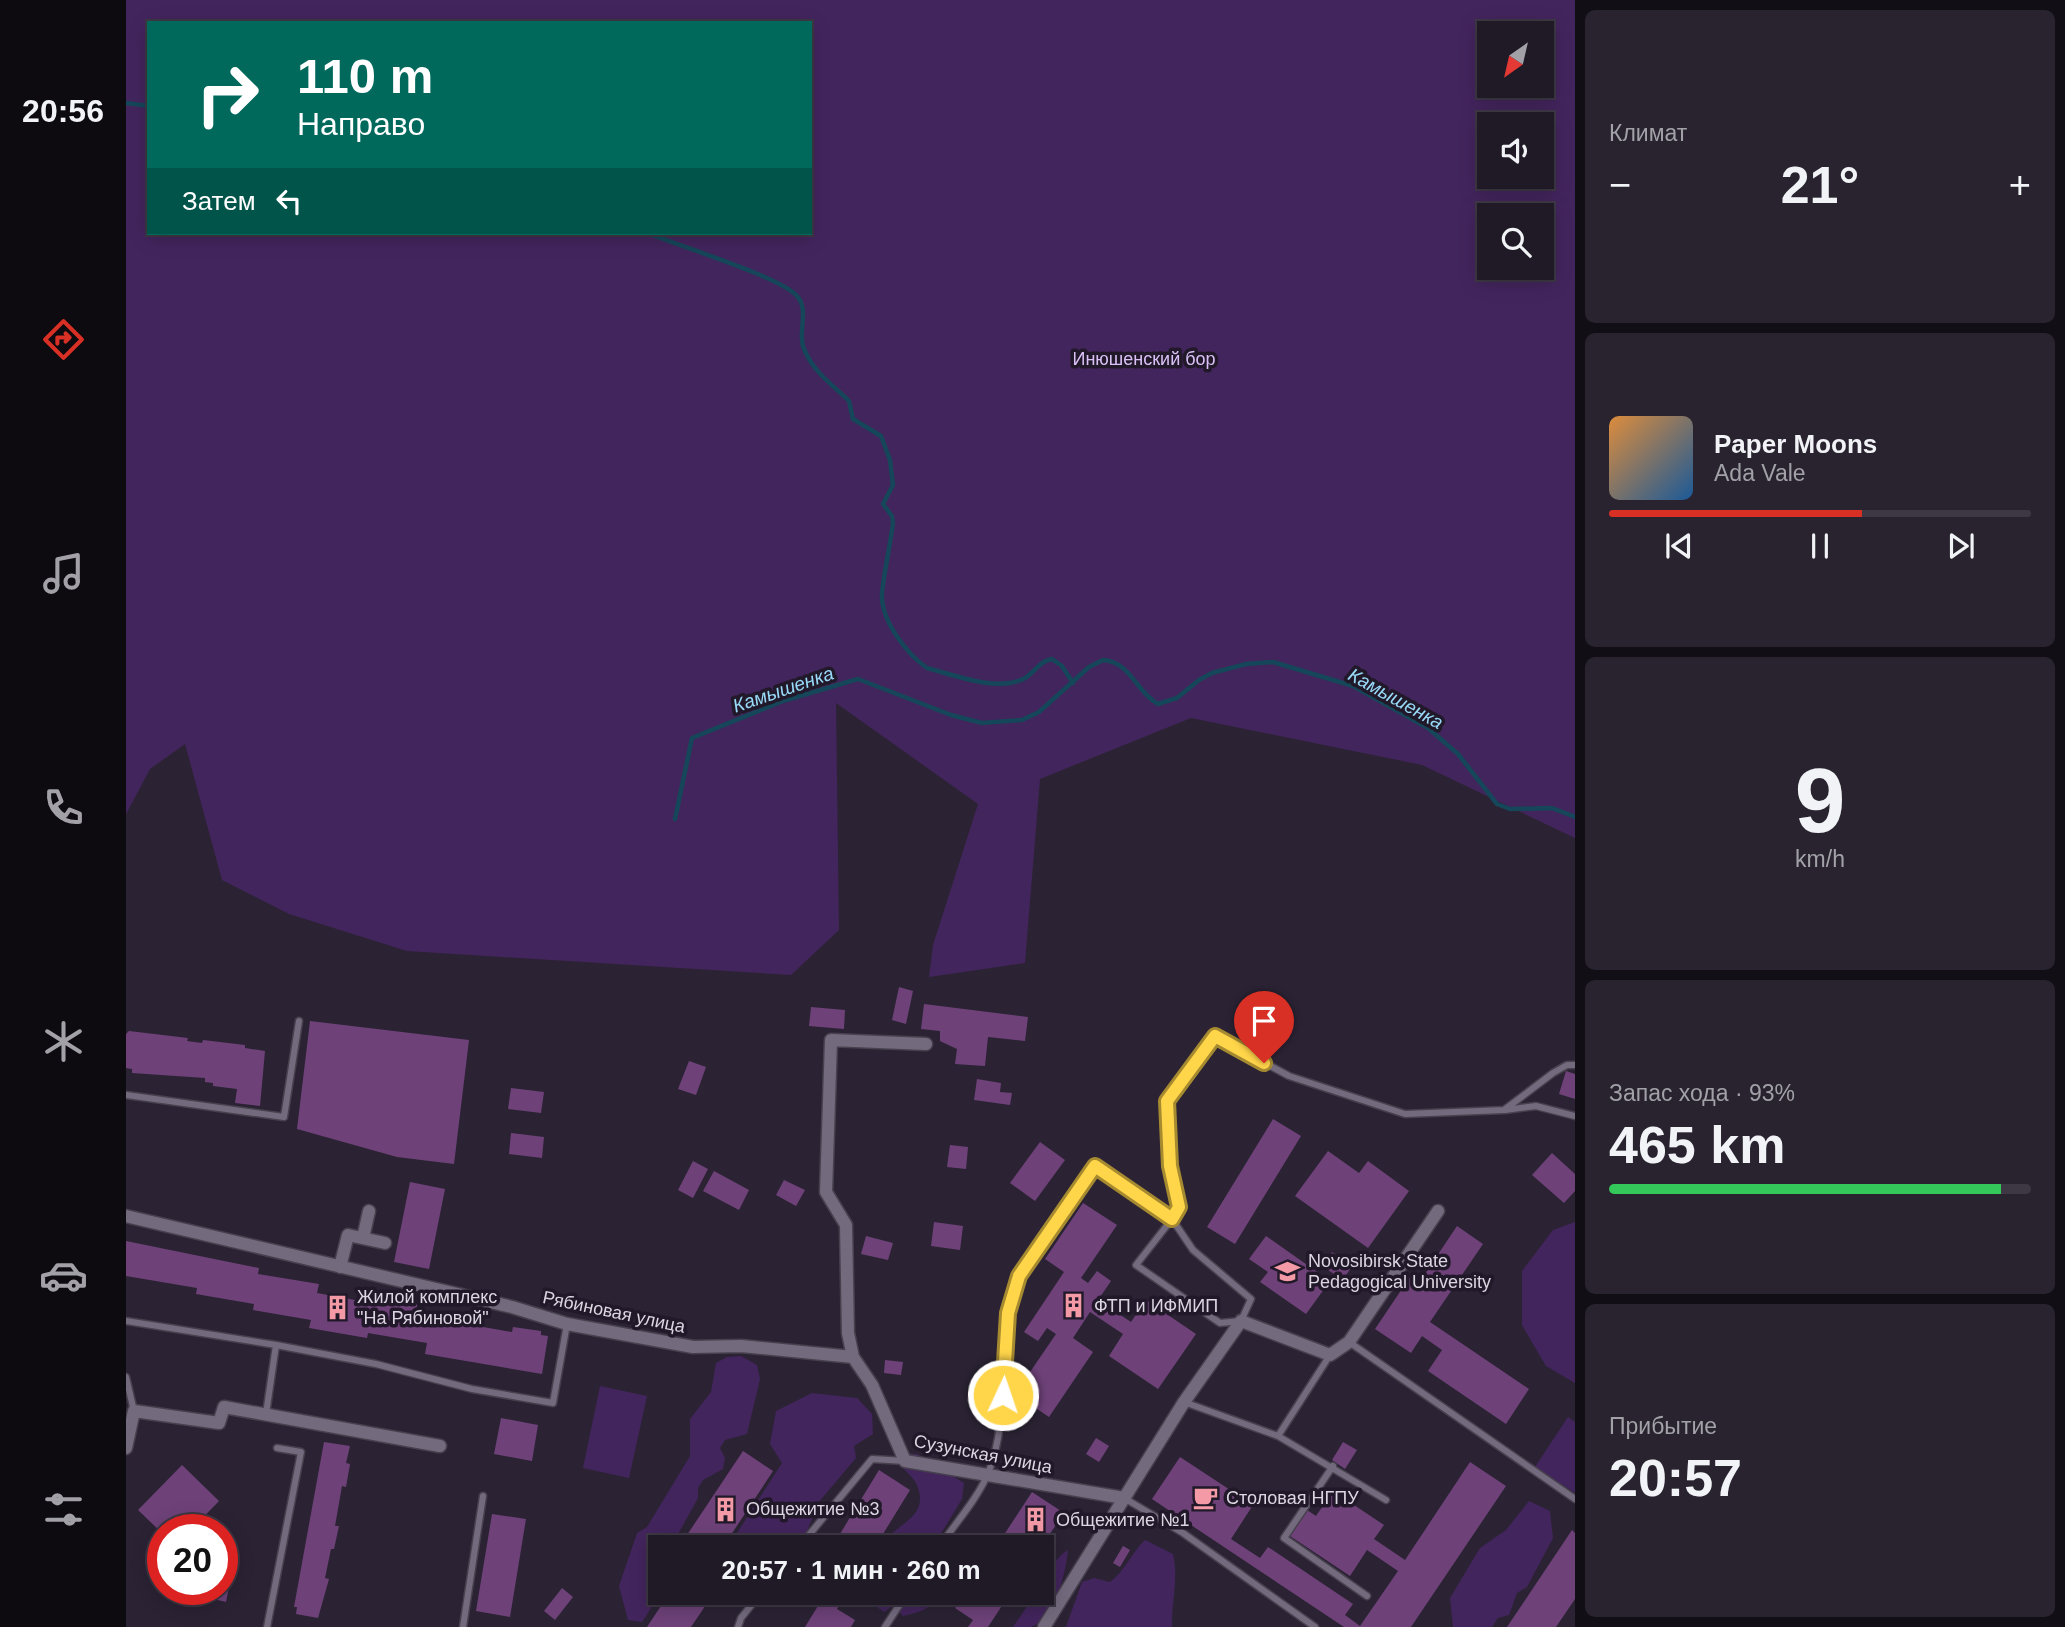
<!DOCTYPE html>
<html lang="ru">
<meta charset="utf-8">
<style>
:root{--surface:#201a27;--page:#28232f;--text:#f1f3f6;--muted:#a2a1a7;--line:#3d3844;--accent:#d93025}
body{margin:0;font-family:Arial,sans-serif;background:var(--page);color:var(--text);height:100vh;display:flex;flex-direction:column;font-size:26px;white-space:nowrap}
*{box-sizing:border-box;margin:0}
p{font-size:23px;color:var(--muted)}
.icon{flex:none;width:38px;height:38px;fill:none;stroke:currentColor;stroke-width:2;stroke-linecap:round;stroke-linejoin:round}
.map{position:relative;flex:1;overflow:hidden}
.details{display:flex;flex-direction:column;gap:10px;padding:10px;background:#120e15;width:490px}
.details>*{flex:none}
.guide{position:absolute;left:21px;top:21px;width:665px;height:214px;border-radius:0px;box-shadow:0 4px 18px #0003,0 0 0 2px var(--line);background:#00695c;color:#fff;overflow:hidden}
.needle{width:46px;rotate:214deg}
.controls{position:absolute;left:1351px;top:21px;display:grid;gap:14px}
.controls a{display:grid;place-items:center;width:77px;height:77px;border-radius:0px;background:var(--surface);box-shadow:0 4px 18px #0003,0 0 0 2px var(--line);font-size:35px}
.speed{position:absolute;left:21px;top:1514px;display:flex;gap:14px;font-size:35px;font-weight:700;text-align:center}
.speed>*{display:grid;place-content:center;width:91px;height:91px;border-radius:50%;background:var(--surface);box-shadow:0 4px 18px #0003,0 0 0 2px var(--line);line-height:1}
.speed .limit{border:10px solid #d22;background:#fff;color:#111}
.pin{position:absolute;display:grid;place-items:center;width:60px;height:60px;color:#fff;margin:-72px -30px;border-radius:50% 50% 50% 0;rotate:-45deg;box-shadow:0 0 7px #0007}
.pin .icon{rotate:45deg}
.me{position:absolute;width:77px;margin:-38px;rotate:3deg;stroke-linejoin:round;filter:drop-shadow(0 0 5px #0008)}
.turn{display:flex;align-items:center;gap:24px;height:147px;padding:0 35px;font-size:32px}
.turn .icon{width:91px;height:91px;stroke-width:2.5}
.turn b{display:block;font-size:49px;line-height:60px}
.then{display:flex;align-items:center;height:66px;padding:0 35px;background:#0003;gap:14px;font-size:26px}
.big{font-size:52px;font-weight:600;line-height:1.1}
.details .card{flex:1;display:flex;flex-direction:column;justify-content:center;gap:10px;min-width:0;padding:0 24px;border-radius:10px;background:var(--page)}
.details .dial{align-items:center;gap:0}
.dial b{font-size:91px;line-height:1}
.song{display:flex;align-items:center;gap:21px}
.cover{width:84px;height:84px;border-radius:10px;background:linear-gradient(135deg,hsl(30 70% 55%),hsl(210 70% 35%))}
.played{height:7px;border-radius:4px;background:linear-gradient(90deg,var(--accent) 60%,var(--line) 60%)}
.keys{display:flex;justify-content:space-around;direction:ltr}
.heat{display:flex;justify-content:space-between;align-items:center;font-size:38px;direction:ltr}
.charge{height:10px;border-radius:5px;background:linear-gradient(90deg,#34c759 93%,var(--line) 0)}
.trip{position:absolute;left:522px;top:1535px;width:406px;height:70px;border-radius:0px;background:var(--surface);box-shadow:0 4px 18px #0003,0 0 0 2px var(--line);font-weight:600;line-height:70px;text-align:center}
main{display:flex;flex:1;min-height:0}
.tabs{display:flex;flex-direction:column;width:126px;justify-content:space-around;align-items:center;background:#0d0a10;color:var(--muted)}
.tabs .icon{width:49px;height:49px}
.tabs .current{color:var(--accent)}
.tabs b{font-size:32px;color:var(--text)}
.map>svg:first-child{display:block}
.green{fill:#43255d;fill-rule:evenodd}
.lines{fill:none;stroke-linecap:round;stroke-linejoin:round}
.stream{stroke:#164659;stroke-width:4.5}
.building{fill:#6e4279}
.service-casing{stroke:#47414e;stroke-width:9}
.minor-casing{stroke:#47414e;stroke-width:15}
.service{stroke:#736a7e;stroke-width:6}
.minor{stroke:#736a7e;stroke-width:12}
.route-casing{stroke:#a68a30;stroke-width:18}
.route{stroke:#ffd54a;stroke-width:12}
.labels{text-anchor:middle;stroke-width:7;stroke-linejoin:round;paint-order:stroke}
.park-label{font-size:18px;fill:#dac0f6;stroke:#211929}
.poi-label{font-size:18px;fill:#dbd6e1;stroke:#211929;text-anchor:start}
.street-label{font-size:18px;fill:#dbd6e1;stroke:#211929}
.water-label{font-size:19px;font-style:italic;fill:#98daf8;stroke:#211929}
</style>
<main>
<nav class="tabs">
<b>20:56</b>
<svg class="icon current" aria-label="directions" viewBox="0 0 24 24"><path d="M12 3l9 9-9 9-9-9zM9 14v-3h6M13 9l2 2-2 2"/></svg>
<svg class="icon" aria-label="music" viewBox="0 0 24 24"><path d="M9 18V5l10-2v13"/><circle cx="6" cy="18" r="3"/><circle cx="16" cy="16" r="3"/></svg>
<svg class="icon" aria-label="phone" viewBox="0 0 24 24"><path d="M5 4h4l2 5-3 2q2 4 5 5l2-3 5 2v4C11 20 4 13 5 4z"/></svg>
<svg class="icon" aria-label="climate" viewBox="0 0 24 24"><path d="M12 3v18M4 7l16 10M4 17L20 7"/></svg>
<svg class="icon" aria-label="car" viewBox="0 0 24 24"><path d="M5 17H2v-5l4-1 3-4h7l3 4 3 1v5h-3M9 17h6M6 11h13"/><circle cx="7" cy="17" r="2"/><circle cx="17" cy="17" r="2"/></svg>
<svg class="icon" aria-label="filters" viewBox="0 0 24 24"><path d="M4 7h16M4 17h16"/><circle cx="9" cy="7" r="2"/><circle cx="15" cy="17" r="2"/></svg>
</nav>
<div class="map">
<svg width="1449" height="1627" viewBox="0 0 1449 1627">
<rect width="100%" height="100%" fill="#2b2334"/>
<path class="green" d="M0,0H1449V838L1296,765L1065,718L914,779L899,963L803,977L807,945L852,804L710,703L713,930L665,975L281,951L163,914L96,880L59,744L24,769L0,814ZM23,23H684V233H23ZM1363,33H1416V86H1363ZM1363,124H1416V177H1363ZM1363,215H1416V268H1363Z
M1449,1222V1383L1420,1366L1396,1325V1271L1427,1230Z
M615,1356L631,1365L634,1379L621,1434L599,1440L594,1448L599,1458L597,1469L577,1480L572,1488V1498L545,1547H534C534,1575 534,1599 516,1622L502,1620L493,1586L511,1533L521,1527L564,1456V1419L585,1392L590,1363L601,1357Z
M474,1386L521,1396L503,1478L457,1468Z
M686,1393L731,1398L746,1414L747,1434L728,1446L730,1458L692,1503L675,1547H602L656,1463L644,1444L650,1411Z
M1442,1417L1449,1422V1493L1409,1467Z
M778,1453L791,1454L838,1483L836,1499L807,1547H754C765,1524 807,1520 790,1483C786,1476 776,1468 771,1461Z
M1403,1501L1424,1511L1427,1538L1401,1587L1391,1593L1383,1615L1372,1618L1366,1627H1327L1324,1598L1354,1548L1380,1530Z
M1019,1540L1047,1554C1053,1579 1045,1603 1046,1627H940L956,1582L968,1578L984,1582C999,1571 1006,1552 1019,1540Z
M942,1550C940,1571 929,1622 904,1627C899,1627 893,1627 887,1627L910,1593L915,1592C915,1578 930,1557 942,1550Z
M748,1592L815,1593C805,1609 795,1612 777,1616L767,1606L758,1612L748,1605Z"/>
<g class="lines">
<path class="stream" d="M0,103L23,106
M522,233C552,246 655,277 671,296C684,310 671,333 678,349C688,373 706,384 723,401L727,419L755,436L764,460L767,485L757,504L766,516L767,523C764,547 758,571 756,594C755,621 781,654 801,668C828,675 868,691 895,680C907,676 912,661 926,659L936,666L947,683
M549,819L566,738L657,701L732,679L825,715L856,723L896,720L913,712L963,667L977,660C1005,662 1010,692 1032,704L1051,698L1073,680L1086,673L1120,664L1147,662L1227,686L1302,728L1332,754L1371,804L1384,809L1426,808L1449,817"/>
</g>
<path class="building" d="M773,987L787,991L780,1024L766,1020Z
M798,1004L902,1017L899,1041L862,1037L859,1066L829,1064L831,1049L814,1041V1031L795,1029Z
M685,1007L719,1010L718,1029L683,1026Z
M184,1021L343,1040L328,1164L271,1157L171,1129Z
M3,1031L62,1038L61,1041L76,1043L77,1040L119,1045V1048L139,1051L134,1106L109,1103L111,1089L87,1086V1083L79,1082V1078L6,1073V1069L0,1068V1034Z
M563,1061L580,1067L570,1095L552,1089Z
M1440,1071L1449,1074V1099L1433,1094Z
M851,1079L875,1083L874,1092L886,1093L884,1105L848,1100Z
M385,1088L418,1092L415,1113L382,1109Z
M1147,1119L1175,1136L1109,1244L1081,1227Z
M385,1133L418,1137L416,1158L383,1154Z
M914,1142L939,1160L909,1201L884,1183Z
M824,1145L842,1147L840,1169L821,1167Z
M1202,1151L1233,1173L1242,1161L1283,1191L1242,1248L1169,1196Z
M1426,1153L1449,1174V1191L1438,1203L1406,1175Z
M567,1161L582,1169L567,1198L552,1190Z
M588,1171L623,1190L613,1210L577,1191Z
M658,1180L679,1190L670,1206L650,1195Z
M284,1182L319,1189L303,1269L268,1262Z
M957,1203L991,1225L955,1278L962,1283L971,1271L985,1281L972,1300L1005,1322L1020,1300L1070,1334L1032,1389L983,1356L997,1334L964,1312L947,1338L967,1352L923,1417L889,1394L930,1334L921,1328L912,1341L898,1332L938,1272L919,1259Z
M808,1222L837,1226L834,1250L805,1246Z
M1331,1226L1357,1244L1304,1322L1403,1389L1380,1424L1302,1371L1316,1350L1296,1336L1285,1353L1249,1329L1284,1277L1293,1283Z
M740,1236L767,1243L762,1260L735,1254Z
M1140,1236L1204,1281L1180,1314L1134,1282L1142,1272L1123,1259Z
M0,1241L133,1268L132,1274L193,1284L191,1293L245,1303L246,1296L291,1304V1307L298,1308L297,1312L305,1314L304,1321L314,1323L315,1314L340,1319V1324L386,1332L387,1327L415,1331V1335L422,1336L416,1374L299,1354L301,1343L242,1333L241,1338L183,1328L185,1320L127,1310L128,1304L70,1294L71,1288L0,1276Z
M1206,1252L1226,1266L1217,1280L1196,1266Z
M759,1360L777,1362L775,1375L758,1373Z
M375,1418L412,1425L406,1461L368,1454Z
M970,1438L983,1446L973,1462L960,1454Z
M198,1442L224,1446L220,1463L224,1464L220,1487L216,1486L209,1526H213L208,1549H205L199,1578L203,1579L192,1618L170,1614L171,1607H168Z
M1217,1442L1231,1450L1219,1469L1206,1460Z
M617,1451L647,1471L597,1547H553Z
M1054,1457L1127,1505L1105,1539L1134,1558L1142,1547L1227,1604L1219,1615L1234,1626L1272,1571L1241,1550L1224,1576L1164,1536L1181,1510L1190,1516L1207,1491L1258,1525L1248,1539L1279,1560L1344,1462L1380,1486L1285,1627H1218L1026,1499Z
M56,1465L93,1501L65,1530H37V1534L12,1510Z
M753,1470L784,1490L749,1547H706Z
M906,1492L938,1513L915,1547H870Z
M366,1514L400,1519L384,1617L350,1611Z
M1446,1530L1449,1533V1599L1430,1627H1381Z
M997,1546L1004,1550L994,1567L987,1563Z
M96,1575L105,1577L100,1602L87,1599L89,1589H96Z
M436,1588L447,1597L429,1620L418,1611Z
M544,1592H574L584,1599L565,1627H521Z
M681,1592H721L711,1609L729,1620L725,1627H679L695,1601Z
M840,1592H885L862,1627H842L847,1620L829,1608Z"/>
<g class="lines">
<defs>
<path id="service" d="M0,1095L158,1117L173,1021
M1379,1110L1410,1106L1449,1116
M0,1321L150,1345L140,1414
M1223,1342L1449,1499
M150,1345L250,1364L346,1389L427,1403L441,1324
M0,1377L8,1411
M1058,1402L1152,1436L1260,1500
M1152,1436L1204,1355
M1207,1466L1158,1538L1241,1596
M998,1498L1057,1533L1189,1627
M673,1547L746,1459L779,1461
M813,1547C829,1524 853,1497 863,1471C887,1409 867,1338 893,1276C910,1236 944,1201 969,1166L1046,1219L1010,1265L1094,1323L1115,1321L1125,1299L1067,1250L1046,1219L1053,1207L1044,1166L1041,1101L1089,1036L1163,1076L1279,1114L1378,1110L1427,1073L1441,1065H1449
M141,1627L175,1452L151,1448
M337,1627L357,1496
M612,1627L615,1618L636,1592
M759,1627L782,1592"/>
<path id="minor" d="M800,1044L705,1040L700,1192L720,1225L722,1333L727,1357L746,1385L779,1461L998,1498
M0,1216L386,1307L441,1324L567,1347L615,1346L727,1357
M237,1238L243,1211
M214,1267L222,1235L259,1243
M0,1448L8,1411L93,1423L98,1407L314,1446
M918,1627L1058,1402L1115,1321L1204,1355L1223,1342L1312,1211"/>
</defs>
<use href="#service" class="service-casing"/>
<use href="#minor" class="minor-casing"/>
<use href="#service" class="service"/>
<use href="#minor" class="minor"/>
</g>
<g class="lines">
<defs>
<path id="route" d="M877,1395L882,1313L893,1276L969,1166L1046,1219L1053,1207L1044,1166L1041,1101L1089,1036L1138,1063"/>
</defs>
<use href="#route" class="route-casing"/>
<use href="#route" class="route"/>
</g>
<defs>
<symbol id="university-bare" viewBox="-9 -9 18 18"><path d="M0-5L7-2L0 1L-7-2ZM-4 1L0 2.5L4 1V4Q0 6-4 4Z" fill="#f49aa6" stroke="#211929" stroke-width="2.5" paint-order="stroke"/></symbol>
<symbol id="building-bare" viewBox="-9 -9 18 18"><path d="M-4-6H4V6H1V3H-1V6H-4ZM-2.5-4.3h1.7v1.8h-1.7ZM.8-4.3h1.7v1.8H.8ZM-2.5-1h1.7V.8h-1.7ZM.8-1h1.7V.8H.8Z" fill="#f49aa6" stroke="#211929" stroke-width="2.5" paint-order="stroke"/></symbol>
<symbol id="cafe-bare" viewBox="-9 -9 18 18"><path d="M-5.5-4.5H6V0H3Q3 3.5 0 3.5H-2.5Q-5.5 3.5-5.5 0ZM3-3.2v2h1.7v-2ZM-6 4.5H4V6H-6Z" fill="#f49aa6" stroke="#211929" stroke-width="2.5" paint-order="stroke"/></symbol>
</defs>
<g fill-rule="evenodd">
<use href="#university-bare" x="1144" y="1254" width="35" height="35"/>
<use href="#building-bare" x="930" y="1288" width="35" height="35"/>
<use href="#building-bare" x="194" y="1290" width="35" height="35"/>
<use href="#cafe-bare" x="1062" y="1480" width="35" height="35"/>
<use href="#building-bare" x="582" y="1492" width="35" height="35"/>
<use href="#building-bare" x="892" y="1502" width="35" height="35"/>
</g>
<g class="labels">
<g class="park-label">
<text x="1018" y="365">Инюшенский бор</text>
</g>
<g class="poi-label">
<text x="1182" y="1267">Novosibirsk State<tspan x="1182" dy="21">Pedagogical University</tspan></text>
<text x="231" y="1303">Жилой комплекс<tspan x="231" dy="21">"На Рябиновой"</tspan></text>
<text x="968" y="1312">ФТП и ИФМИП</text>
<text x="1100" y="1504">Столовая НГПУ</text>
<text x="620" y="1515">Общежитие №3</text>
<text x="930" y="1526">Общежитие №1</text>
</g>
<g class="street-label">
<text transform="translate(488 1312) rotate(12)" y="6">Рябиновая улица</text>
<text transform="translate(857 1454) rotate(11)" y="6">Сузунская улица</text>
</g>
<g class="water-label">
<text transform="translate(657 689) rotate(-19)" y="7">Камышенка</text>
<text transform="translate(1270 698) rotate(29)" y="7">Камышенка</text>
</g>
</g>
</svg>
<div class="controls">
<a><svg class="needle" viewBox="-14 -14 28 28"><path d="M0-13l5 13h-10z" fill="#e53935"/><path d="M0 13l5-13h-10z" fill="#a2a1a7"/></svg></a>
<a><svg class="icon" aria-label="sound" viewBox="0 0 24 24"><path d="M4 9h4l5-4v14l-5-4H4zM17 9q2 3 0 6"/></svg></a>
<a><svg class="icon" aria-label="search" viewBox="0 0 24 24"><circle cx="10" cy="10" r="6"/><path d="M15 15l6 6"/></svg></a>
</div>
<div class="speed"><div class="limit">20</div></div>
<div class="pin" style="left:1138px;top:1063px;background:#d93025"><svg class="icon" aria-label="arrive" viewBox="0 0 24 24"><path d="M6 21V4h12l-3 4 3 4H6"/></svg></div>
<svg class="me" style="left:877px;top:1395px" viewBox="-20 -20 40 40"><circle r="17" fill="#ffd54a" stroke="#fff" stroke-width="3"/><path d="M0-11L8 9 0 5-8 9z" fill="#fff"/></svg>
<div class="trip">20:57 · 1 мин · 260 m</div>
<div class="guide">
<div class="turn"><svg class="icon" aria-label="right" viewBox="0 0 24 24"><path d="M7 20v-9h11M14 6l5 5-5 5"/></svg><div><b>110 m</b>Направо</div></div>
<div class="then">Затем<svg class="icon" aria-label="left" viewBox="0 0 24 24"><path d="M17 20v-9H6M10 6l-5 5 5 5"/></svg></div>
</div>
</div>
<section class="details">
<div class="card"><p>Климат</p>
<div class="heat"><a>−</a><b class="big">21°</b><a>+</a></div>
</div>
<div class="card">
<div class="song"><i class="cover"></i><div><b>Paper Moons</b><p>Ada Vale</p></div></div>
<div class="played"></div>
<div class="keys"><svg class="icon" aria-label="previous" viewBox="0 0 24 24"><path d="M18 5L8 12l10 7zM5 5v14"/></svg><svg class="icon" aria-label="pause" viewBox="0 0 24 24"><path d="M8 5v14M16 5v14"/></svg><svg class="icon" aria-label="next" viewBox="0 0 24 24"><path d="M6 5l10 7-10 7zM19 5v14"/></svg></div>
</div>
<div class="card dial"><b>9</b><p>km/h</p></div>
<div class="card"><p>Запас хода · 93%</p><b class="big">465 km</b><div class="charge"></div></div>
<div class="card"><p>Прибытие</p><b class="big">20:57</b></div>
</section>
</main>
